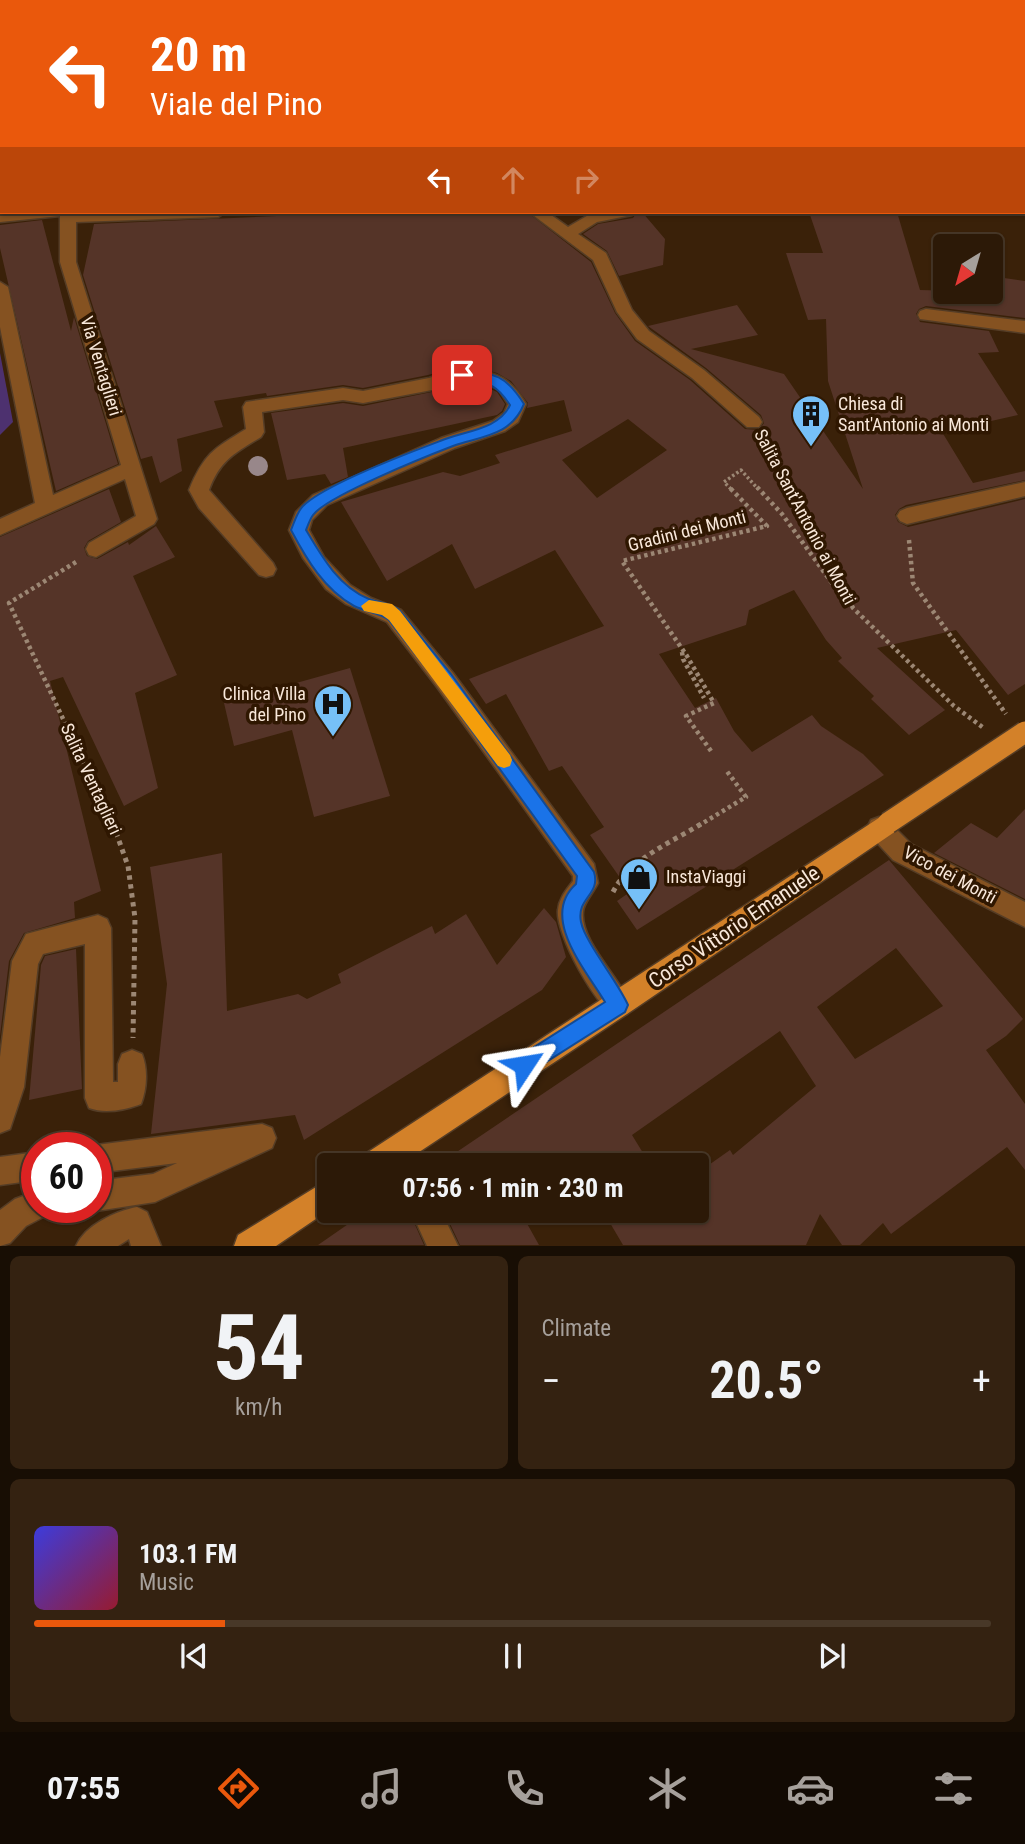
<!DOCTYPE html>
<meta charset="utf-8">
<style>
:root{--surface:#2c1907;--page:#342211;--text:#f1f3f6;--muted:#a6a09b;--line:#483828;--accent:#ea580c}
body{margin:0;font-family:"Roboto Condensed",sans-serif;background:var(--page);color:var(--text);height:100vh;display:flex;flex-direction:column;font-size:26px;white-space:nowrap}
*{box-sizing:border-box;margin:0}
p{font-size:23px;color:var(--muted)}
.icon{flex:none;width:38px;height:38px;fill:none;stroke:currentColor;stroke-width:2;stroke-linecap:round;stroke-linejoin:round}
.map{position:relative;height:1246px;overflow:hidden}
.details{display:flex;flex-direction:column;gap:10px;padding:10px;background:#180e04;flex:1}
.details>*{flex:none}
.banner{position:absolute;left:0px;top:0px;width:1026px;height:214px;box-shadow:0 2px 5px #0004,0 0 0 2px var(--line);background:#ea580c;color:#fff;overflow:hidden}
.needle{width:46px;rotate:217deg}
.fabs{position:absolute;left:933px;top:234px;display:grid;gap:14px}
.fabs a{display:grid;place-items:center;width:70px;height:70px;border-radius:7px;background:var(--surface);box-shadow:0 2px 5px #0004,0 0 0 2px var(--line);font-size:35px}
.speed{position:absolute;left:21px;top:1132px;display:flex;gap:14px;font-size:35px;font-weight:700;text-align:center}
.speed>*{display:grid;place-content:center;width:91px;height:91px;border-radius:50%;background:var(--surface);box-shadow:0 2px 5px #0004,0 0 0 2px var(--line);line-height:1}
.speed .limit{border:10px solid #d22;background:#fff;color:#111}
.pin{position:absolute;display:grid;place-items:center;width:60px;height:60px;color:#fff;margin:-30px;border-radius:14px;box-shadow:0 4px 10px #0006}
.me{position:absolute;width:77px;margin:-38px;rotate:57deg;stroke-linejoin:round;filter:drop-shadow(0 0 5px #0008)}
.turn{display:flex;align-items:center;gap:24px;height:147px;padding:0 35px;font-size:32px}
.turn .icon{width:91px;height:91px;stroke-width:2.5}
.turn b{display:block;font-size:49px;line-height:60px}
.lanes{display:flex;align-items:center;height:66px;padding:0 35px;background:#0003;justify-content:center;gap:35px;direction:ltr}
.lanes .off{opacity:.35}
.big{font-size:52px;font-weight:700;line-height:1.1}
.details .widget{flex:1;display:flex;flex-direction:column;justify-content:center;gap:10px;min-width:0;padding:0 24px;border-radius:10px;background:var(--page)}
.details .dial{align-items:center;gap:0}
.dial b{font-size:91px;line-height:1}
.song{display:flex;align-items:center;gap:21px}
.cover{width:84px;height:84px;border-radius:10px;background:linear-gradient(135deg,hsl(240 70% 55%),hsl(350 70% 35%))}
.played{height:7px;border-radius:4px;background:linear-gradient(90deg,var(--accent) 20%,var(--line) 20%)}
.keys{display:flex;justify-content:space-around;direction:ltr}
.heat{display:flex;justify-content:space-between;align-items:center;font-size:38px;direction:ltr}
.details .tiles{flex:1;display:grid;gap:10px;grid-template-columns:1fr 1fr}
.widget:last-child{grid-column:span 2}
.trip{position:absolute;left:317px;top:1153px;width:392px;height:70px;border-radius:7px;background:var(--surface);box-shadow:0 2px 5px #0004,0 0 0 2px var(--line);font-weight:700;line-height:70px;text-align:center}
.tab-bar{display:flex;height:112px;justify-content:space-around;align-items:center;background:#120a03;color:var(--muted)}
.tab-bar .icon{width:49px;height:49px}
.tab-bar .current{color:var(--accent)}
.tab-bar b{font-size:32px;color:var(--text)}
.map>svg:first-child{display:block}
.green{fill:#4d316f}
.building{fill:#553428;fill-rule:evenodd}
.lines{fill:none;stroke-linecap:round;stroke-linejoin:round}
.minor-casing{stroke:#553d26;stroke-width:3}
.major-casing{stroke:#553d26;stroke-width:3}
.path-far3{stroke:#9c8774;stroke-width:2.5;stroke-dasharray:2.5 2.5;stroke-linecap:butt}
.path-far2{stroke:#9c8774;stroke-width:3.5;stroke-dasharray:2.5 2.5;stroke-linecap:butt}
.path-far1{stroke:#9c8774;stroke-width:4.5;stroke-dasharray:3.5 3.5;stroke-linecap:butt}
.path{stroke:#9c8774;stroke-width:5;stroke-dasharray:4.5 4.5;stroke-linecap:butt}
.minor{fill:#855221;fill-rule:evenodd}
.major{fill:#d38129;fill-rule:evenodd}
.major-bridge-casing{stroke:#553d26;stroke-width:24;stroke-linecap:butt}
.major-bridge{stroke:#d38129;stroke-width:21}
.tree{fill:#98878a}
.route{fill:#1a73e8;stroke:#114b97;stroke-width:2}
.slow{fill:#f59e0b}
.labels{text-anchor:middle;stroke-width:7;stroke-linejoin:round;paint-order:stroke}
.street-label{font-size:18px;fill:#f9e8da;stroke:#2f1701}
.poi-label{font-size:18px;fill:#f9e8da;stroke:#2f1701;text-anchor:start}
.near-street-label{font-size:21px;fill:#f9e8da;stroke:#2f1701}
</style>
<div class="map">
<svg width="1025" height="1246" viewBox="0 0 1025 1246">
<rect width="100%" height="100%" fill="#3a2109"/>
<path class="green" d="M0,353L13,422L0,435Z"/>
<path class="building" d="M367,212H527L591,262L615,313L635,341L690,380L745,429L759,430L764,423L761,415L706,368L648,326L737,305L758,335L691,349L784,374L863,489L828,381L826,319L808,320L786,253H823L809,212H897L920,290L990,292V276L1025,281V318L926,306L919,309L916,314L920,322L989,331L999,352L978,353L1018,415L942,432L973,483L1025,471V480L906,505L899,509L895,515L898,522L908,527L1025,499V684L1008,695L956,630L877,648L945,710L909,735L871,699L874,696L838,661L842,658L826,640L794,590L749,610L746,625L659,654L695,708L716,698L734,731L752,752L812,715L821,726L863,754L884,775L637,930L617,901L630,892L590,835L604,827L562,766L549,771L506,694L486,704L469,679L604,626L555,550L475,589L452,544L387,581L341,502L443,472L460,476L500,463L495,455L572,431L564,400L527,408L528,403L511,381L497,373L471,366L453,368L428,375L363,388L343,385L267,396L266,393L214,401L223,427L177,439L182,471L160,483L152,456L141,459L83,275L94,224ZM628,419L667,450L597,498L562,460Z
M637,212H642L665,239L663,265L619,276L607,251L583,234L598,224L633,218Z
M42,220L71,331L74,317L118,464L56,491L0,248V225Z
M471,384L484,386L497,392L505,404L502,411L497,415L343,448L348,477L331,484L325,474L287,480L271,413L343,403L363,406Z
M109,489L121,522L88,541L84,548L87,556L97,559L128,542L129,545L156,526L175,557L133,576L177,675L135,693L158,788L124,806L63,677L50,681L101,891L74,902L75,918L24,933L9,961L0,1036V537Z
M350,668L390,796L314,817L292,730L234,746L224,703Z
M1025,809V899L934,853L971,823L997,838Z
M222,853L227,1011L298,994L307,999L341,983L338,974L432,926L435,934L466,914L497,965L544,908L556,922L566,957L542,990L304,1140L295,1115L151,1134L167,984L150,867Z
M889,860L1023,1019L1006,1036L986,1050L1025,1104V1170L1007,1147L891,1234L883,1223L860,1245H842L820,1214L806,1245H623L603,1211H696V1174L730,1150L733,1155L816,1086L780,1031L632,1135L651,1166H436ZM896,948L943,1006L855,1059L817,1007Z
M76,949L82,1089L29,1100L41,965L45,956Z
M367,1211H409L424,1245H318Z
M444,1211H520L539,1245H460Z"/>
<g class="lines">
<defs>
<path id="minor" d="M149,0H161V2H149Z
M370,0H383L384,2H371Z
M522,0H534V2H522Z
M0,144H2V152H0Z
M0,212H226L218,217L76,222V262L157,519L154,524L96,557L89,555L86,549L89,543L136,516L125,479L0,535V519L35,503L0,327V282L8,287L53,495L121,465L60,262V216L0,222Z
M529,212H547L568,227L592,213L634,212L632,215L597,222L578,234L606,253L632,310L649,331L704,370L759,417L762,422L759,427H747L692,378L637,339L617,312L593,260Z
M926,309L1025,321V333L920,319L918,315L920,311Z
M471,369C498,372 512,380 526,404L518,422L505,431L455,448L327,505L312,520L309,530L324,557L350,585L371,598L401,610L453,673L594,864L598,883C594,892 583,903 583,912C580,941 620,978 631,1005L627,1014L618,1018C597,1010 555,933 558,910C559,898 567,889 573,881V876L437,687L387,622L346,604L326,589L303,558L289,530L296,512L313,495L441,438L493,421L504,413L508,404L499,390L485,383L471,381L456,382L432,390L363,403L343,400L262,412L264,432L261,437C235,453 220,460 209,490L273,563L276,569L273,575L266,577L259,575L199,508L189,490C204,454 213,449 246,429L243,407L246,402L343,388L363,391L429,378L454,370Z
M1025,482V496L907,524L900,521L897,516L900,511L907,508Z
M879,817L887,820L911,844L1025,902V927L893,860L871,836L867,828L871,820Z
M98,915L107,919L111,928L113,1082H118V1064L122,1054L132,1050L142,1054C148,1069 147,1089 141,1104C125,1110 105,1114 89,1108L85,1098V944L43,954L38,964L24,1087L10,1129L0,1133V1057L12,961L26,934Z
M262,1124L272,1128L276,1138L272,1148L155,1202L96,1211L89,1208H96V1181L153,1174L177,1163L96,1173V1148H88L96,1145Z
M37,1152V1180L0,1185V1157Z
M37,1191V1208H51L47,1215L26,1226L10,1243L0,1246V1210L15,1199Z
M137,1207L147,1212L161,1246H131L129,1239L118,1246H76C85,1225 116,1211 137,1207Z
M411,1211H441L458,1246H427Z"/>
<path id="major" d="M888,812L896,815L900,823L896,831L627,1014L398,1166H358L362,1156Z
M329,1179V1210L276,1246H234L238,1235Z"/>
</defs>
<use href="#minor" class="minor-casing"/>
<use href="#major" class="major-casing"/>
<path class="path-far3" d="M833,0L844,2
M500,2L503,0
M813,2L815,0"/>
<path class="path-far2" d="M763,437L776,455L793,489
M731,489L724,482L741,470L758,489"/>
<path class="path-far1" d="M757,487L782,514L832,583L843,592
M792,487L853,608L954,706L985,729
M909,540L913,583L1006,714
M76,562L9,603L113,826
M682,652L683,659L704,698
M711,751L686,716L714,703L687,656L622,561L767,526L729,487
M698,826L746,797L726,770"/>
<path class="path" d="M113,824L128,866L135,918L133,1038
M613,892C630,859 670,843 701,824"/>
<use href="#minor" class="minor"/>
<use href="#major" class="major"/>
<defs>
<path id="major-bridge" d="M888,823L1025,732"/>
</defs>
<use href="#major-bridge" class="major-bridge-casing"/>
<use href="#major-bridge" class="major-bridge"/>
</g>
<circle class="tree" cx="258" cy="466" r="10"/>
<path class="route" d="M462,371C495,373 506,375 524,404C511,436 482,436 453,446C427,456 327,496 313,515C310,519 308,525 306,530C322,557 339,587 369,599C381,604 390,602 400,611L451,674L594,872C601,895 576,898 581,922C585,942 618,982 628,1005L625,1012L524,1076L517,1073L514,1065L517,1058L605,1002C586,970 539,917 576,884L577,876L439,685L389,620C379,612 365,612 354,606C324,589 307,560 291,530C294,523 297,512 303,506C325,484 408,453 440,441C463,431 499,430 510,405C492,378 484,385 457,378L455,375Z"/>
<path class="slow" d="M369,600L392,604L400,611L510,755L512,760L510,766L504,768L498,766L389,620L382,615L364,611L361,606Z"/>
<defs>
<symbol id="building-pin" viewBox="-11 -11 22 30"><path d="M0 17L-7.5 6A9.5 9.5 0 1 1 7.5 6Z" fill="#76c0f7" stroke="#2f1701"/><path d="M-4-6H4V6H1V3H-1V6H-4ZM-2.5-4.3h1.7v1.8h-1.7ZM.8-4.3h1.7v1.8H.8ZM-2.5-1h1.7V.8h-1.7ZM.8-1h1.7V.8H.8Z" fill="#111"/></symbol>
<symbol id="hospital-pin" viewBox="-11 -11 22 30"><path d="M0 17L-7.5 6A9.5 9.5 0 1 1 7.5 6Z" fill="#76c0f7" stroke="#2f1701"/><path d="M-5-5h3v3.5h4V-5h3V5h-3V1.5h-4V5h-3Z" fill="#111"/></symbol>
<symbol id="shop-pin" viewBox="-11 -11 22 30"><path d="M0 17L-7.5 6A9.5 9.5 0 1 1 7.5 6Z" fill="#76c0f7" stroke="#2f1701"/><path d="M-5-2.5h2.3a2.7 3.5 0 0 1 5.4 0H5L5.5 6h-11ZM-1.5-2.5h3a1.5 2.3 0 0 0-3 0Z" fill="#111"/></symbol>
</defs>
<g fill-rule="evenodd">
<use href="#building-pin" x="789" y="392" width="44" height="60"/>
<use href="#hospital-pin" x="311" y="682" width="44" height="60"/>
<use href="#shop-pin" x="617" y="855" width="44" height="60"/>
</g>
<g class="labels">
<g class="street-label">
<text transform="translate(101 366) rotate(73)" y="6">Via Ventaglieri</text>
<text transform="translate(805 517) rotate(62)" y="6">Salita Sant'Antonio ai Monti</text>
<text transform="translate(687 531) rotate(-14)" y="6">Gradini dei Monti</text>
<text transform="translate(91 779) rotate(65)" y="6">Salita Ventaglieri</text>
<text transform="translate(950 875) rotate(28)" y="6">Vico dei Monti</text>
</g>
<g class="poi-label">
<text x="838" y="410">Chiesa di<tspan x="838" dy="21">Sant'Antonio ai Monti</tspan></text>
<text x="306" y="700" text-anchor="end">Clinica Villa<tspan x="306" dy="21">del Pino</tspan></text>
<text x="666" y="883">InstaViaggi</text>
</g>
<g class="near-street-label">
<text transform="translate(734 927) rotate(-34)" y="7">Corso Vittorio Emanuele</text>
</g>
</g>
</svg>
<div class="fabs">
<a><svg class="needle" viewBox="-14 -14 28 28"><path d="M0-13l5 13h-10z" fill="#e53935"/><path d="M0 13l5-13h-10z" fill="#a6a09b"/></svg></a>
</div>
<div class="speed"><div class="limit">60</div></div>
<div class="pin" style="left:462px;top:375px;background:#d93025"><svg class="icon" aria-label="arrive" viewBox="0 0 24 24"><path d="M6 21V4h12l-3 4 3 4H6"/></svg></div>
<svg class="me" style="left:524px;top:1065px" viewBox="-20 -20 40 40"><path d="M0-17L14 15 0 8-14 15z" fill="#1a73e8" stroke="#fff" stroke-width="4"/></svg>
<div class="trip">07:56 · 1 min · 230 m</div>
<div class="banner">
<div class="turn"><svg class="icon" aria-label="left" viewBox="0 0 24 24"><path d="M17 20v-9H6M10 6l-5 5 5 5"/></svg><div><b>20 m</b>Viale del Pino</div></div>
<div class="lanes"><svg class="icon" aria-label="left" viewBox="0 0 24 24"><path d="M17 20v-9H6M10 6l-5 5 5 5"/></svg><svg class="icon off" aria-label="ahead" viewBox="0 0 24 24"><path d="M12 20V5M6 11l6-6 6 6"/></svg><svg class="icon off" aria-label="right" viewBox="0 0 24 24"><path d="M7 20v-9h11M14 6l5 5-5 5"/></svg></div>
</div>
</div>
<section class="details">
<div class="tiles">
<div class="widget dial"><b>54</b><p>km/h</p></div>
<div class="widget"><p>Climate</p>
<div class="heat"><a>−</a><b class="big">20.5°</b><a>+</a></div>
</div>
<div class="widget">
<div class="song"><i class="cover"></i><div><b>103.1 FM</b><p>Music</p></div></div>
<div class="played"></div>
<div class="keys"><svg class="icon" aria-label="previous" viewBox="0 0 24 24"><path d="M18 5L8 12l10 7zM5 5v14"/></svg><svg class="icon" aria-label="pause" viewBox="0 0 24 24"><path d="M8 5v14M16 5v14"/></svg><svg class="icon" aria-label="next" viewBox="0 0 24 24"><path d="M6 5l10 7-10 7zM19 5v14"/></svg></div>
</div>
</div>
</section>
<nav class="tab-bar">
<b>07:55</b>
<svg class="icon current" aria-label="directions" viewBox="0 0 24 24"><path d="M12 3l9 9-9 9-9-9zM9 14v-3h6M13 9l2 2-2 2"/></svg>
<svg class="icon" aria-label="music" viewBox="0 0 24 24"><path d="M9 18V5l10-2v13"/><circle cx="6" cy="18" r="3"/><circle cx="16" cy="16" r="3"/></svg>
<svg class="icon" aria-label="phone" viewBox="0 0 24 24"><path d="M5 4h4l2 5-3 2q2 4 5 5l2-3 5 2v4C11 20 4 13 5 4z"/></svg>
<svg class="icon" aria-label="climate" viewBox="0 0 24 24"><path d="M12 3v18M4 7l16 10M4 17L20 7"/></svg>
<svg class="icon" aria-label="car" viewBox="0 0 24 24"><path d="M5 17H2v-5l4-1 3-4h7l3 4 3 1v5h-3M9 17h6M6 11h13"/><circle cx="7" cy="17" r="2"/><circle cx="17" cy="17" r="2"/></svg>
<svg class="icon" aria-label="filters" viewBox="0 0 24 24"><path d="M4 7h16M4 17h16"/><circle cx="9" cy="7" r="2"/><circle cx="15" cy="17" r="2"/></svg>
</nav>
